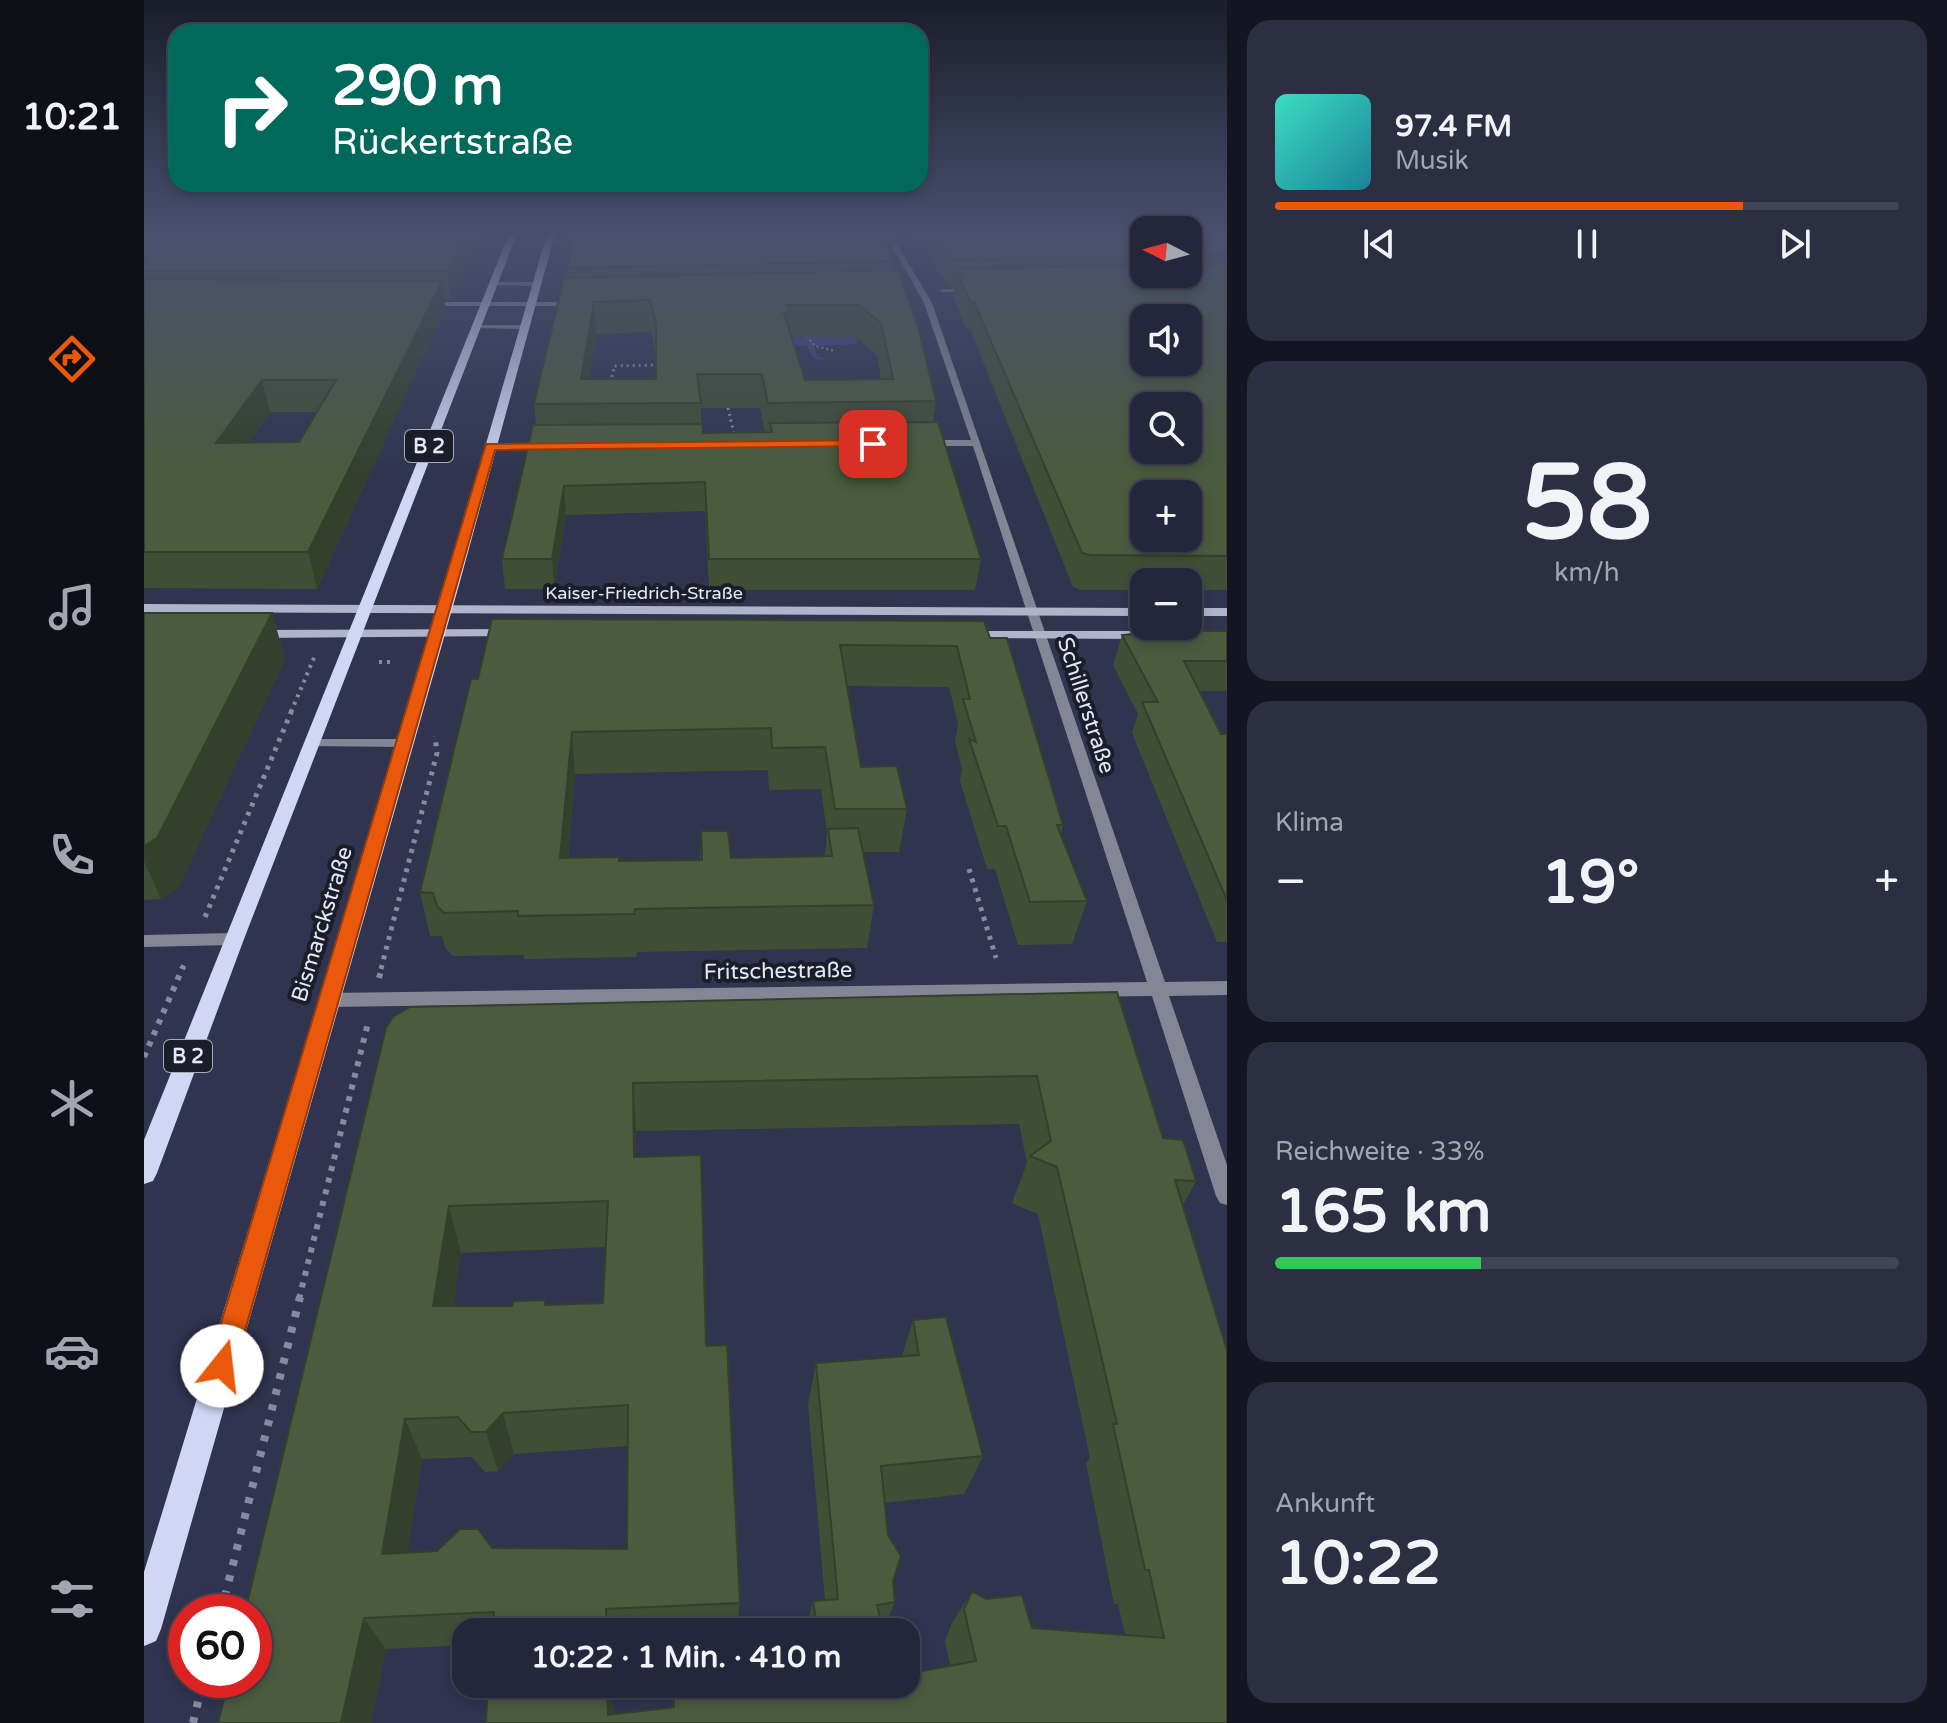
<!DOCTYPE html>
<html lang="de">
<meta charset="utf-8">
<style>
:root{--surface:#24273b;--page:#2c2f42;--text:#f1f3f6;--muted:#a3a5af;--line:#414455;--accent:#ea580c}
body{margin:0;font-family:"Varela Round",sans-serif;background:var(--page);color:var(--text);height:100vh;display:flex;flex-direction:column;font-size:30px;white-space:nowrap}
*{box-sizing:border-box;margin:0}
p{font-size:26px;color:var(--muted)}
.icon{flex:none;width:44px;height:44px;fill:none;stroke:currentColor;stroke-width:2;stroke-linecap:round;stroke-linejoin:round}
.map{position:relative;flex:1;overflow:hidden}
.details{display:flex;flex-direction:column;gap:20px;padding:20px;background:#141520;width:720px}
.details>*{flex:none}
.banner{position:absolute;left:24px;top:24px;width:760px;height:168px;border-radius:24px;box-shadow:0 4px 12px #0003,0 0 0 2px var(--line);background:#00695c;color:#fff;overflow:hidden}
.needle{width:52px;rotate:276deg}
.buttons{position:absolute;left:986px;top:216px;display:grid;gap:16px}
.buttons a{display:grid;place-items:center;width:72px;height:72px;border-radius:16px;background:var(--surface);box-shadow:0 4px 12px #0003,0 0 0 2px var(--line);font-size:40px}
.speed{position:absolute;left:24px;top:1594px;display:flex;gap:16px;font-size:40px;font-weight:700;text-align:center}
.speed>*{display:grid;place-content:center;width:104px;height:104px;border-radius:50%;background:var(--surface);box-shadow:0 4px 12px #0003,0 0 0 2px var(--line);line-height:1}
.speed .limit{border:12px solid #d22;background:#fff;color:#111}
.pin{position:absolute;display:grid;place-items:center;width:68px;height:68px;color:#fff;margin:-34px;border-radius:16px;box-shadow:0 4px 12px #0006}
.me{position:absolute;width:88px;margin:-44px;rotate:16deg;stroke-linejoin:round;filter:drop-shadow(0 0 6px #0008)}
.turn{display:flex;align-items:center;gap:28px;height:168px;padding:0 32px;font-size:36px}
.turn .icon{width:104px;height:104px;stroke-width:2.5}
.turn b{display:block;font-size:56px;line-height:68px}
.big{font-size:60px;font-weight:800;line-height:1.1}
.details .card{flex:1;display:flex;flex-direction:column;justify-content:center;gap:12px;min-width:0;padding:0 28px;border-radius:24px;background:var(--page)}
.details .dial{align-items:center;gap:0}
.dial b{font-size:104px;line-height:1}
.song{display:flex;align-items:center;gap:24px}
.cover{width:96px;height:96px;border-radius:12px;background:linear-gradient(135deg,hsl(170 70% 55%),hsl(190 70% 35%))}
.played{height:8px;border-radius:4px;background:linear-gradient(90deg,var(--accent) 75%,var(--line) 75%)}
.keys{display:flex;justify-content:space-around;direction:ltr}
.heat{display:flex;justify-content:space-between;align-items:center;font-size:44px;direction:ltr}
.charge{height:12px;border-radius:6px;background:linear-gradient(90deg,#34c759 33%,var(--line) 0)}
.trip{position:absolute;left:308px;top:1618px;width:468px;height:80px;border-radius:24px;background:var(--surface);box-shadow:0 4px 12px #0003,0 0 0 2px var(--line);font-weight:800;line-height:80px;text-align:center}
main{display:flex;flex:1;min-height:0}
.tabs{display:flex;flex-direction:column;width:144px;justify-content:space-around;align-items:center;background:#0e1018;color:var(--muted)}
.tabs .icon{width:56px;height:56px}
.tabs .active{color:var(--accent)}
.tabs b{font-size:36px;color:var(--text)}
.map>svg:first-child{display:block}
.green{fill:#3d4284}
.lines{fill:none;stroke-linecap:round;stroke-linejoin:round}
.path-far5{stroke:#868aa0;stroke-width:2;stroke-dasharray:2 3;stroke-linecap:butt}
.path-far4{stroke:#868aa0;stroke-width:3;stroke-dasharray:2 4;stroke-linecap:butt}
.path-far3{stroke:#868aa0;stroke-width:4;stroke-dasharray:3 5;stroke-linecap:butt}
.path-far2{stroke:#868aa0;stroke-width:5;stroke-dasharray:4 6;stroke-linecap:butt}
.path-far1{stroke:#868aa0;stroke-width:6;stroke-dasharray:5 7;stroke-linecap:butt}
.path{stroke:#868aa0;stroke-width:8;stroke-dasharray:6 10;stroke-linecap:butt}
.lane{fill:#848695;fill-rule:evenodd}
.street{fill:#848695;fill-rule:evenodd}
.secondary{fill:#afb4cb;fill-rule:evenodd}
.primary{fill:#d1d6f5;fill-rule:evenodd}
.wall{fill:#404e35;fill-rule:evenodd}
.shaded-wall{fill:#34402b}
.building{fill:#4a5b3e;stroke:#34402b;stroke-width:2;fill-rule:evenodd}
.route{fill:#ea580c;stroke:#983908;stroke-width:2}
.labels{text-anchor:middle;stroke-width:8;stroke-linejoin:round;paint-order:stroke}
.far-street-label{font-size:18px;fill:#e3e7f9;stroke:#1b1d29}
.shield{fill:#1b1d29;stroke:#a7aabb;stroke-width:2}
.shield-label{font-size:20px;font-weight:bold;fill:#e3e7f9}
.street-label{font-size:22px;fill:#e3e7f9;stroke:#1b1d29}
</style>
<main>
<nav class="tabs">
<b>10:21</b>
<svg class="icon active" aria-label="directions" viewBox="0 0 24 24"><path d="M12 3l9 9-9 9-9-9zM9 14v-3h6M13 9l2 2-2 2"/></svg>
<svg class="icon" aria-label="music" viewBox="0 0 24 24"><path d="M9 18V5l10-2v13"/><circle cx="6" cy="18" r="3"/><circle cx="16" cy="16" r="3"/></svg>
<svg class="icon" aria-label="phone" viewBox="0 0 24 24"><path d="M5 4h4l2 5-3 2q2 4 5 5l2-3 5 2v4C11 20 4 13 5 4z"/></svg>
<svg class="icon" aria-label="climate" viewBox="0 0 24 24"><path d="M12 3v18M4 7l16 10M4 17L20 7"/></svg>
<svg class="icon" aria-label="car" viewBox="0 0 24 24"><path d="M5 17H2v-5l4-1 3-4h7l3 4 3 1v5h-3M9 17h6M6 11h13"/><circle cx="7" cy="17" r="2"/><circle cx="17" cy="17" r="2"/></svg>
<svg class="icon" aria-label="filters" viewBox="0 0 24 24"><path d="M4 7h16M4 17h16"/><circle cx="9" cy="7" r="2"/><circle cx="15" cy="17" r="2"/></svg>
</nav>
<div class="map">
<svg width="1083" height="1723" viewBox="0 0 1083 1723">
<rect width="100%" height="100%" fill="#30344f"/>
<path class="green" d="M636,325L681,337H713V344L670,346L673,357L685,360L670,359L663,346L644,345Z"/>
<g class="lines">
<path class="path-far5" d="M659,332L671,346L691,351"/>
<path class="path-far4" d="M467,383L470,366L511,365
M584,408L590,434"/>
<path class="path-far3" d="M235,662H251
M147,712L172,653"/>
<path class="path-far2" d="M825,869L852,958
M61,917L148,710
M38,969L41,963
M237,969L293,753L291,736"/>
<path class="path-far1" d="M235,978L238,967
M0,1057L39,967
M155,1299L224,1023"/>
<path class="path" d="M77,1612L156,1297
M49,1723L59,1680"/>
<path class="lane" d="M350,282H391L394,284L391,286L348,285Z
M333,325H379L382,327L379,329L331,328Z
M166,739H262L268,743L262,747L162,746L160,743Z"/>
<path class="street" d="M741,234H747L788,303L1021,982L1083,981V995L1025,996L1083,1165V1205L1076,1203L1072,1196L1008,996L186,1007L180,1005L177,1000L180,995L186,993L1003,982L829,446H780L775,443L780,440H827L780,303Z
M830,287L833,291L799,292L795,290Z
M279,302H434L438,304L434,306H282Z
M404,443L409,446L407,448L346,450L341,447L346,444Z
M89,933L95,935L98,939L95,943L89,945L0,947V935Z"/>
<path class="secondary" d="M0,604L1000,608V616L0,612Z
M1044,608H1083V616H1044Z
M366,629L370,630V636L114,638L108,634L114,630Z
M826,631H998L1004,635L998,639L822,638L820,635Z"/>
<path class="primary" d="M365,234H373L100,939L13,1173L9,1181L0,1184V1140Z
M403,234H411L315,585L17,1629L12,1641L0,1646V1572L301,585Z"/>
</g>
<path class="wall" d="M0,234H338L307,298H300L301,308L173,589L0,588ZM126,412H173L155,442L105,443Z
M770,234H1000V274H1044V234H1083V590H1044V582H1000V590H937L929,587L826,329H822L809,295L810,285H804Z
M749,261L748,270L792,401L789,422L837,559L831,590H565L561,511L422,515L410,589H361L358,559L392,425L390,404L424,278L423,268ZM507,332L512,354V379H445L452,334ZM647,337H711L733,356L737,379L661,380ZM557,408H616L621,432L559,433L557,424Z
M0,613H128L141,659L34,888L17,899L0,900Z
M840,621L919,825L917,834L943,901L928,944L874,945L851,869H843L816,781L818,769L811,741L814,724L805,687L703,686L717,767L763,809L755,852H719L730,905L723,948L493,952L492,957L380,959V955L309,956L302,949L298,936H286L276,892L334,679ZM624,770L625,790L677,789L683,833L681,856L587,858L557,831L556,860L475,861L424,858L431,774Z
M1083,631V691H1055L1077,734H1083V942H1073L988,733L994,714L969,665L978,635Z
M973,992L1019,1138L1052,1181L1039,1205L1083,1723H342L468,1684L469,1715L762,1684L806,1665L801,1641L808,1623L828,1591L888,1628L981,1635L974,1604H970L942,1463L946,1458L894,1214L868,1203L883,1163L875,1124L492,1131V1156L562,1346L596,1603L592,1632H322V1645L242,1649L227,1723H74L242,1028ZM462,1247L459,1303L401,1304V1300L368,1306H309L317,1253ZM484,1446L483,1549L348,1548L263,1553L278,1459L328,1457L341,1472L354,1471L370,1454Z
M769,1320L839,1456L820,1494L740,1503L751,1602L739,1629L740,1632H661L669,1601L681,1600L664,1405L672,1363L758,1356Z"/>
<path class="shaded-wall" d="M322,234H338L307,298L303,271Z
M298,281L301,308L173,589L164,552Z
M450,302L452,334L441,404L437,379Z
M118,380L126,412L81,477L72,443Z
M420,486L422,515L410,589L408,559Z
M128,613L141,659L34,888L17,899L0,861V846Z
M428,732L431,774L420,901L416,858Z
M489,1083L492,1131V1204L490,1157Z
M305,1206L317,1253L303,1350L289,1306Z
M359,1413L370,1454L354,1471L342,1432Z
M261,1419L278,1459L258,1588L238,1554Z
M462,1609L466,1632H462Z
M220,1618L242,1649L227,1723H197Z
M463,1684H468L469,1723L464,1715Z"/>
<path class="building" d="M0,234H322L303,271H0Z
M431,234H733L749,261L423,268Z
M789,234H1000V256L807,260Z
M1044,234H1083V254L1044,255Z
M1044,264H1083V556L946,555L938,553L830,302H826L813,269L1000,265V274H1044ZM1000,318H1044V362H1000ZM1000,406H1044V450H1000ZM1000,494H1044V538H1000Z
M754,270L775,330L792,401L624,403L618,374H553L557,403L390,404L420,278ZM506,300L512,323V379H437L450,302ZM643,305H714L737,323L749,379L661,380L640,313L646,312Z
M0,279L298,281L164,552H0ZM118,380H192L155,442L72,443Z
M794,422L837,559H565L561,482L420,486L408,559H358L389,425L558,424L559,433L628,432L626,423Z
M0,613H128L13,838L0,846Z
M348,619L840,621L846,638H863L919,825H913L943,901L886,902L862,826H854L825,739L832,742L819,699H826L813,646L696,645L717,767L753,766L763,809H691L681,747L628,748L627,728L428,732L416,858L475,857V861L558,860L557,831H584L587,858L688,856L684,829L714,828L730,905L491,909L490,914L429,915L374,916V911L300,913L293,906L289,893L276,892L327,679H334Z
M1021,631H1083V661H1040L1077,734H1083V900L998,702H1014L978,635Z
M973,992L1019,1138L1039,1140L1052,1181L1031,1180L1083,1350V1723H342L344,1684H463L464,1715L530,1707V1698L609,1689L610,1684H762V1674L832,1661L820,1609L828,1591L842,1599L878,1595L888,1628L1020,1638L1005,1570H1001L969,1424H973L913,1167L886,1156L907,1141L893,1076L489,1083L490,1157L557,1155L562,1346L583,1345L596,1603L462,1609V1632H348L350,1612L220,1618L197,1723H74L85,1680H110V1612H101L242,1028L249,1017L266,1007ZM464,1201L459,1303L401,1305V1300L369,1301L368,1306H289L305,1206ZM484,1405L483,1549L348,1548L334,1529H316L293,1551L238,1554L261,1419L314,1417L327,1432H342L359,1413Z
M802,1317L839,1456L737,1466L744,1535L757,1556L749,1581L751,1602L733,1605L740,1632H674L669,1601L694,1599L672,1363L775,1355L769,1320Z"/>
<linearGradient id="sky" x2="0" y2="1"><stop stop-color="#1a1d2b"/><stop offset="0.49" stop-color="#48506e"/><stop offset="1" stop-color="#48506e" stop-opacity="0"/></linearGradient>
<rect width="1083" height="476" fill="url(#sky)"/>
<path class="route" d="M729,440L733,446L351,450L91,1366L87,1376L78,1379L68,1376L64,1366L342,444Z"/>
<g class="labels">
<g class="far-street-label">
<text x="500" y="599">Kaiser-Friedrich-Straße</text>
</g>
<g class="shield">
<rect x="261" y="430" width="48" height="32" rx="6"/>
<rect x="20" y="1040" width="48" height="32" rx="6"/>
</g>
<g class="shield-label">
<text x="285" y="453">B 2</text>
<text x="44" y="1063">B 2</text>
</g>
<g class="street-label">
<text transform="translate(943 705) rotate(72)" y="8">Schillerstraße</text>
<text transform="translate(177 924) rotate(-73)" y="8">Bismarckstraße</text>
<text transform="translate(634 970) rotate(-1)" y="8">Fritschestraße</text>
</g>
</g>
</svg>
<div class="buttons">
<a><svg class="needle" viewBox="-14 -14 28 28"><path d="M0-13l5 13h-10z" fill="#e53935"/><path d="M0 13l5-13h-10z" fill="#a3a5af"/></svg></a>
<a><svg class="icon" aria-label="sound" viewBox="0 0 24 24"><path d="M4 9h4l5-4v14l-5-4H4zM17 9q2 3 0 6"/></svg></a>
<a><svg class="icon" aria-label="search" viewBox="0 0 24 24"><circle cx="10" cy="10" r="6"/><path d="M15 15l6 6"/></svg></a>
<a>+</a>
<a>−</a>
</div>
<div class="speed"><div class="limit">60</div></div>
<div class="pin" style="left:729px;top:444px;background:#d93025"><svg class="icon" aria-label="arrive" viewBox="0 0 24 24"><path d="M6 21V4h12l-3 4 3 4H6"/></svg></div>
<svg class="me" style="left:78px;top:1366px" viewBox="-20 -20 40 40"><circle r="19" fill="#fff"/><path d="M0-13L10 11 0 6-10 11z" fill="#ea580c"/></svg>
<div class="trip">10:22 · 1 Min. · 410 m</div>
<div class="banner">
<div class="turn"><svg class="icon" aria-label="right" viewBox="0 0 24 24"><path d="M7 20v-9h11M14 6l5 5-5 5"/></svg><div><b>290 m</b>Rückertstraße</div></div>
</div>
</div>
<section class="details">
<div class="card">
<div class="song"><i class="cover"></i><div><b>97.4 FM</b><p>Musik</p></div></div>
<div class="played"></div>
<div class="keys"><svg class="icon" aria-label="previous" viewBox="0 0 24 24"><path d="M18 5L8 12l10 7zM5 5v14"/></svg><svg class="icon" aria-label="pause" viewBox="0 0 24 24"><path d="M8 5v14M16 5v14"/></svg><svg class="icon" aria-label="next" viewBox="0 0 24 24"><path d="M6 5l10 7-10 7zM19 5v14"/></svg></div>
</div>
<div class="card dial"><b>58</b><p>km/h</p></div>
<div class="card"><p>Klima</p>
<div class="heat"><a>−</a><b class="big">19°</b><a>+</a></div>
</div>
<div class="card"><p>Reichweite · 33%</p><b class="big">165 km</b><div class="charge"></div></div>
<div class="card"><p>Ankunft</p><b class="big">10:22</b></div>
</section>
</main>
